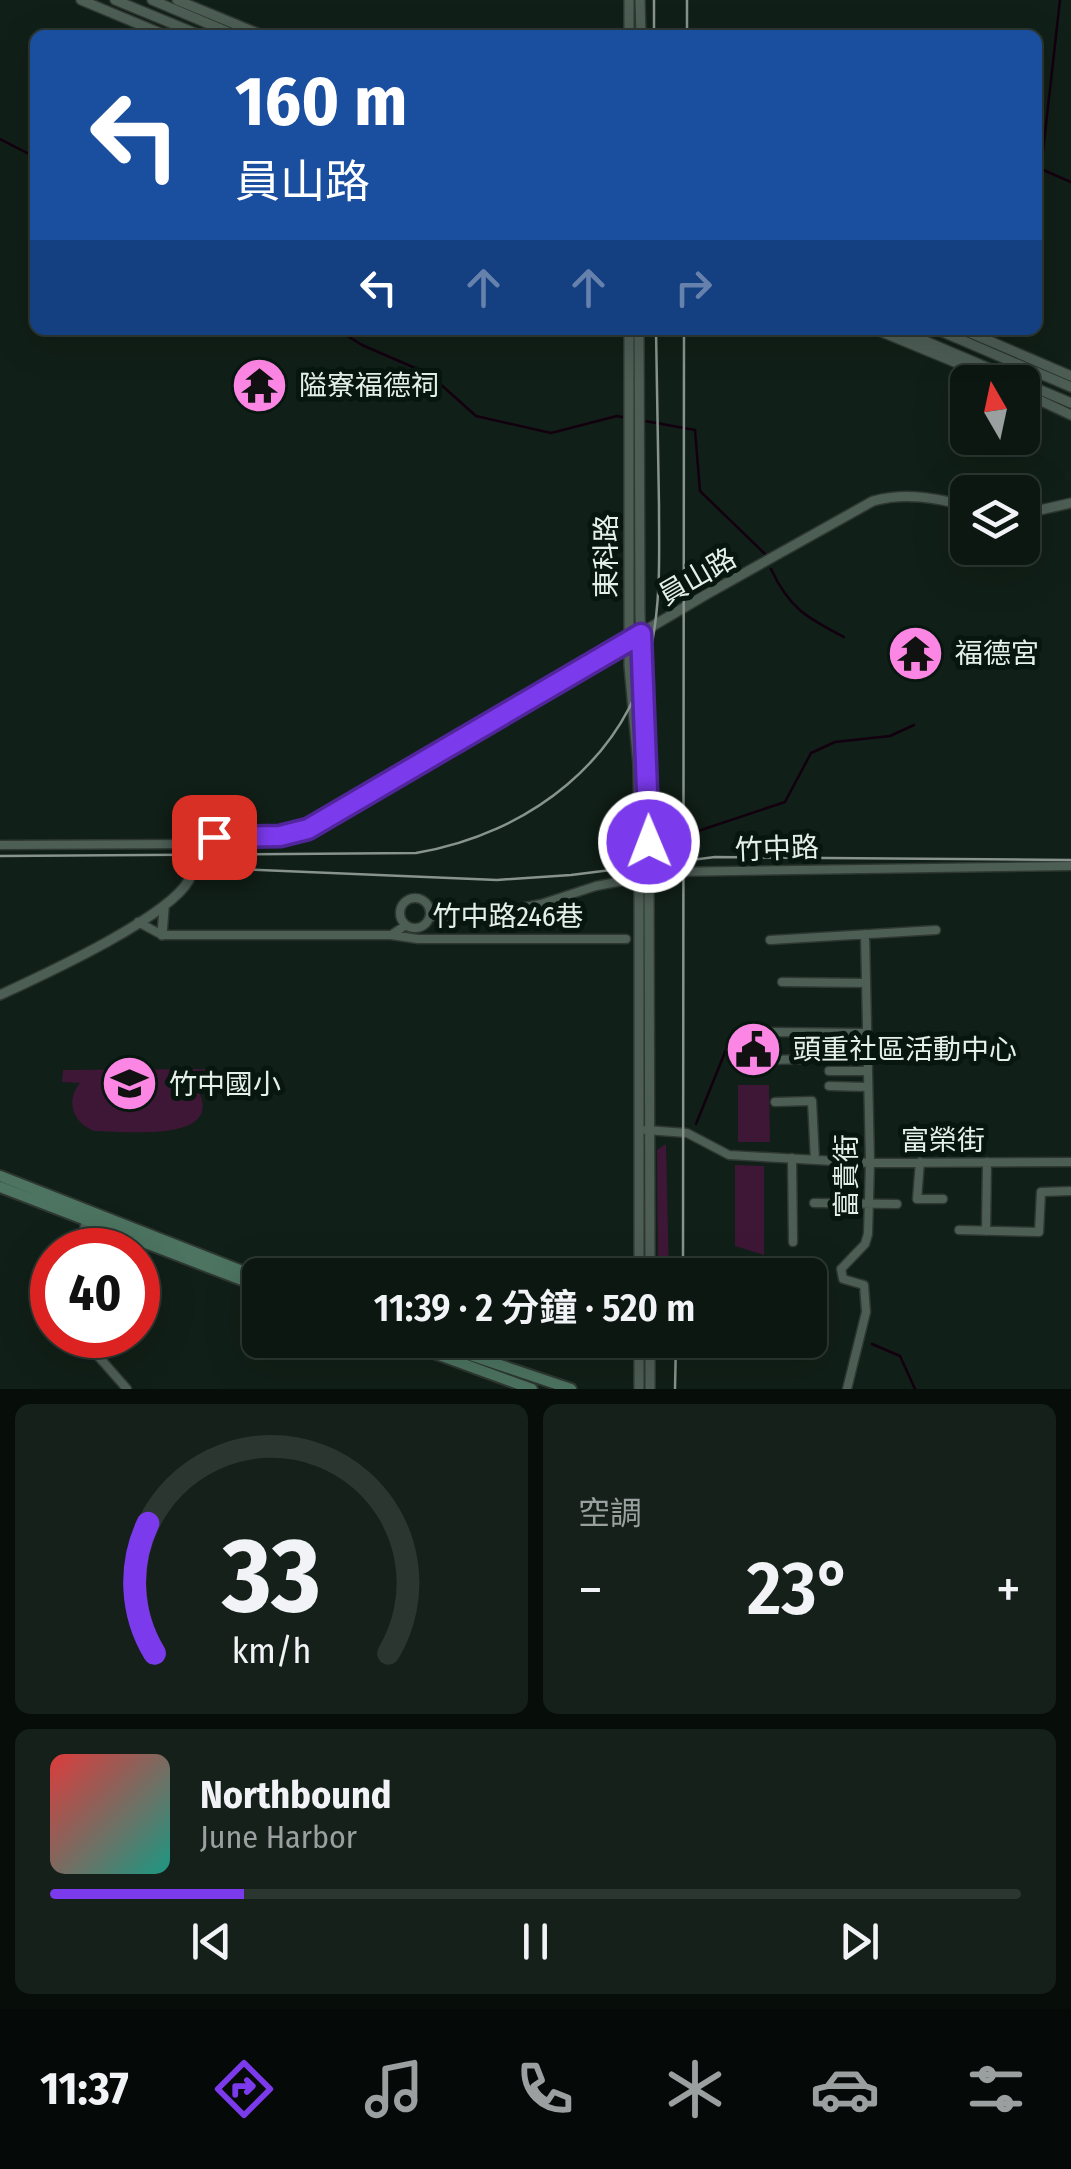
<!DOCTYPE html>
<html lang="zh-TW">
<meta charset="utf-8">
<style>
:root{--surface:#0c1711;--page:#15201a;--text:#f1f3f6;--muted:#9a9f9f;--line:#2c3631;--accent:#7c3aed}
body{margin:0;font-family:"Fira Sans Condensed","Noto Sans TC",sans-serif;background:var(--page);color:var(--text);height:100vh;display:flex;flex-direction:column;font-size:38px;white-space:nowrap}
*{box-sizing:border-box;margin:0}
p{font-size:32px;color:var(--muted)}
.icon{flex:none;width:55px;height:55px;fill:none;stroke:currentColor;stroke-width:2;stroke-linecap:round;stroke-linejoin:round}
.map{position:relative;height:1389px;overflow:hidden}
.details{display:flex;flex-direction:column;gap:15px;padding:15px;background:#070d09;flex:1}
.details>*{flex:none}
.banner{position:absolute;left:30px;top:30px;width:1012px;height:305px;border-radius:15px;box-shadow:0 10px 40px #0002,0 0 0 2px var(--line);background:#1a4fa0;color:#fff;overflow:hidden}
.needle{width:65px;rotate:351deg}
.tools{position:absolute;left:950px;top:365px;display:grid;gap:20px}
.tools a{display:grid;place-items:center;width:90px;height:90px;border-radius:15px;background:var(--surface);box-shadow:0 10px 40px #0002,0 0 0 2px var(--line);font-size:50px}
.speed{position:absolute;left:30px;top:1228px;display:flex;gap:20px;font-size:50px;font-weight:700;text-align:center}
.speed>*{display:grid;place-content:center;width:130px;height:130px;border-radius:50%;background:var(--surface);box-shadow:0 10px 40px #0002,0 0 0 2px var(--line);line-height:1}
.speed .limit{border:15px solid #d22;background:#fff;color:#111}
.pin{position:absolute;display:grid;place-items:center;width:85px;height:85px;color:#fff;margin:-42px;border-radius:20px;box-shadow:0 5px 15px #0006}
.me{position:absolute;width:110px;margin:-55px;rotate:359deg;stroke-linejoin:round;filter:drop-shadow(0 0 8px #0008)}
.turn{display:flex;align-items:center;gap:35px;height:210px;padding:0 40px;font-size:45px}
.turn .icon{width:130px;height:130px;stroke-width:2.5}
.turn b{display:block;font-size:70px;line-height:85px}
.lanes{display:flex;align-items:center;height:95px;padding:0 40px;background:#0003;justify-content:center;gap:50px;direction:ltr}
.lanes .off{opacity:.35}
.big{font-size:75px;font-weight:600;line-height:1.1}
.details .widget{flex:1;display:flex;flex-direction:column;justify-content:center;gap:15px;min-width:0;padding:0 35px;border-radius:15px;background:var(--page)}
.details .dial{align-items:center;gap:0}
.dial svg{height:260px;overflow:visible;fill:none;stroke:var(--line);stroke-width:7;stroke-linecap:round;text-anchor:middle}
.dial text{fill:var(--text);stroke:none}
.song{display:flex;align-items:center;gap:30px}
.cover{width:120px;height:120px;border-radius:15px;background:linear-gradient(135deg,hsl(0 70% 55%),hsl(170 70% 35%))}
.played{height:10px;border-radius:5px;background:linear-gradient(90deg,var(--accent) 20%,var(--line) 20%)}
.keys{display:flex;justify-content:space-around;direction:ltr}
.heat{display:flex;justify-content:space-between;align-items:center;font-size:55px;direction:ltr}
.details .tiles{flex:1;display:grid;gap:15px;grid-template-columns:1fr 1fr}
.widget:last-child{grid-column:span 2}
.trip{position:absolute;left:242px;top:1258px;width:585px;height:100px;border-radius:15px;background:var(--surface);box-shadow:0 10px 40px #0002,0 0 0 2px var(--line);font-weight:600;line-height:100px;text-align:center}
.tabs{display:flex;height:160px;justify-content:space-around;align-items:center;background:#050907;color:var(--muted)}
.tabs .icon{width:70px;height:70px}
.tabs .selected{color:var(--accent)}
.tabs b{font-size:45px;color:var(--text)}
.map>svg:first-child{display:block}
.green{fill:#3e1736}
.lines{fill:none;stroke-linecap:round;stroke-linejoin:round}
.stream{stroke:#13000f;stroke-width:2.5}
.tertiary-tunnel{stroke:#303e36;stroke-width:9;stroke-dasharray:9 4.5;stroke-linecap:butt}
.minor-casing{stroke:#2e3732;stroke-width:11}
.tertiary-casing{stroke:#2e3732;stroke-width:12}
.secondary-casing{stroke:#2e3732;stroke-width:14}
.minor{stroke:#4d5e55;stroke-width:8}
.tertiary{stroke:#4d5e55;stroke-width:9}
.secondary{stroke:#4c7460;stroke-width:10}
.rail{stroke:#87938c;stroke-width:2.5}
.route-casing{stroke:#51269a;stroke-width:25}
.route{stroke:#7c3aed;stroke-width:18}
.labels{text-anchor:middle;stroke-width:10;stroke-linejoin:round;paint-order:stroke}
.poi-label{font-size:28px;fill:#e5efe9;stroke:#07160e;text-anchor:start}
.street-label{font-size:28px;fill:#e5efe9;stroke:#07160e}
</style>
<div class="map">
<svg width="1071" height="1389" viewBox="0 0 1071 1389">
<rect width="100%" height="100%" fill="#101f17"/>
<path class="green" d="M205,1069V1081L194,1083C234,1145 125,1131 94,1131C73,1123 65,1101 80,1083L62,1082L63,1070Z
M738,1085H769L770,1142H738Z
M666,1144L669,1275H658L657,1150Z
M735,1165L764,1166V1255L735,1246Z"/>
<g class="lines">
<path class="stream" d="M1060,0L1041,169L1071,182
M0,139L35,157
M338,330L362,345L429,374L476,416L551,433L617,416L627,418
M645,421L695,430L700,491L765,554
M771,569C789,608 807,618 844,637
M698,831L785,802L811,753L835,742L890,736L914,725
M696,1124L734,1030
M872,1344L900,1356L915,1389"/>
<path class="tertiary-tunnel" d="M639,841V884
M649,841V886"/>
<defs>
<path id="minor" d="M0,845L189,844
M400 913a15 15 0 1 1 30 0a15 15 0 1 1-30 0Z
M430,917L498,912L541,904L596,886L670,872L1071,866
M138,922L162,935H391L406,925
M391,935L418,939H626
M770,940L936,930
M782,982L866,983
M807,1059L772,1060V1032L865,1033
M829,1071H867
M829,1086L867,1087
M775,1102L812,1101L815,1160
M646,1130L687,1133L729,1155L870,1163L1071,1162
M792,1158L793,1242
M920,1162L917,1199H943
M814,1203L897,1204
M959,1230L1039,1232L1041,1192L1071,1191
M986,1231L987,1162
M81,1250L86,1217
M88,1335L98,1356L127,1389
M847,1389L866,1312L864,1285L843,1279L841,1269L865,1244L868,1234L870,1163L865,934"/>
<path id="tertiary" d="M81,0L165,35
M115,0L200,35
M152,0L235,35
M177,0L262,35
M629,0V35
M640,0L641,35
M629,330V666L638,765L639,841
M639,330L640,615L649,841
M877,330L1003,382
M899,330L1071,403
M938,330L1071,387
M964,330L1071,376
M1022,392L1071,415
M1022,514L1071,503
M639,886V1275
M649,886L650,1275
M162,935L164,909
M0,995C43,975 168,918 189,880V844C225,827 270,843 308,829L707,594L873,501C906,492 935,498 968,506
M639,1389V1340
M650,1389V1340"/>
<path id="secondary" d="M0,1176L260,1278
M0,1187L260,1287
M398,1340L532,1389
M426,1340L571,1389"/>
</defs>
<use href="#minor" class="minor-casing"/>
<use href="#tertiary" class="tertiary-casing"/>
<use href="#secondary" class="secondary-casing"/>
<use href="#minor" class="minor"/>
<use href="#tertiary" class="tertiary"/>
<use href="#secondary" class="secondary"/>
<path class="rail" d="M654,0V35
M687,35V0
M0,856L416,853C528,834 628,760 652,643C661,597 659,552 659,506C658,447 657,389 656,330
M237,869L497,880L571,875L715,857L1071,860
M683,1275L684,330
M675,1389L676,1340"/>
</g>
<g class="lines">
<defs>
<path id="route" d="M214,837L280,836L308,829L641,634L649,842"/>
</defs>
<use href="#route" class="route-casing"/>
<use href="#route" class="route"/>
</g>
<defs>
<symbol id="temple-disc" viewBox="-11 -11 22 22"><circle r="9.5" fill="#fc86e4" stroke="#07160e"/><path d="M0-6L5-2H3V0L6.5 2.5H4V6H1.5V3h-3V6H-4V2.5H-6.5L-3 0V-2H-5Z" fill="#111"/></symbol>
<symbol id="civic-disc" viewBox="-11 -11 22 22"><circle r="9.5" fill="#fc86e4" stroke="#07160e"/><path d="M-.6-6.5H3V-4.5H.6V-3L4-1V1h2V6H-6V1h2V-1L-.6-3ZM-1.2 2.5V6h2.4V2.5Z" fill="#111"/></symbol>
<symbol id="school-disc" viewBox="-11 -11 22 22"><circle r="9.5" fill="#fc86e4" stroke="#07160e"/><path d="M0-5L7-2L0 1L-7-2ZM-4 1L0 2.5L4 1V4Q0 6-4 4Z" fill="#111"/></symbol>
</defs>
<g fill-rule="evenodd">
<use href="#temple-disc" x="228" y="354" width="63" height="63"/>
<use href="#temple-disc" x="884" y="622" width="63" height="63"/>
<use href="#civic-disc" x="722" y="1018" width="63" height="63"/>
<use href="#school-disc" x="98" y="1052" width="63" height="63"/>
</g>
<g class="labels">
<g class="poi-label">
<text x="299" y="395">隘寮福德祠</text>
<text x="955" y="663">福德宮</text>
<text x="793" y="1059">頭重社區活動中心</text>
<text x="169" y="1094">竹中國小</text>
</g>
<g class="street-label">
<text transform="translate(606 556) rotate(-90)" y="10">東科路</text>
<text transform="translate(697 576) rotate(-30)" y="10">員山路</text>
<text transform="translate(777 848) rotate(-2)" y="10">竹中路</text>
<text x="508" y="926">竹中路246巷</text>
<text x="943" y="1150">富榮街</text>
<text transform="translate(846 1176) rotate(-90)" y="10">富貴街</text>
</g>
</g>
</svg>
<div class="tools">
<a><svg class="needle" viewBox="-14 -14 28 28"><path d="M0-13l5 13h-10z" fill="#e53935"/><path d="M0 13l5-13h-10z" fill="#9a9f9f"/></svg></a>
<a><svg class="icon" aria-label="layers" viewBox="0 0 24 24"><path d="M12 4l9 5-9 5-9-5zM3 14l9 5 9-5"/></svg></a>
</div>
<div class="speed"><div class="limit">40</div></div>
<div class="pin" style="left:214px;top:837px;background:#d93025"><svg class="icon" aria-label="arrive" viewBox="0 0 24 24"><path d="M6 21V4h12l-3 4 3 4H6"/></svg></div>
<svg class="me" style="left:649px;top:842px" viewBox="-20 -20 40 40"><circle r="17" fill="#7c3aed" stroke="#fff" stroke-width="3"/><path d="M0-11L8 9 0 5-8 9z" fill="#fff"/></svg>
<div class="trip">11:39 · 2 分鐘 · 520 m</div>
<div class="banner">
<div class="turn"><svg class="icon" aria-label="left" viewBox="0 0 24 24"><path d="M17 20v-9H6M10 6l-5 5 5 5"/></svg><div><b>160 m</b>員山路</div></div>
<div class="lanes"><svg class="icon" aria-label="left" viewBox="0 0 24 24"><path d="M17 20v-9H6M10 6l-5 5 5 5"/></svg><svg class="icon off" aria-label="ahead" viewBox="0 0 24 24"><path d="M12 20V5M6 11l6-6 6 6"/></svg><svg class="icon off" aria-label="ahead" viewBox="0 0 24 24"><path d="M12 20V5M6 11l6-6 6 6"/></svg><svg class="icon off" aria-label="right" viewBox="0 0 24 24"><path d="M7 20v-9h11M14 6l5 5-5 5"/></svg></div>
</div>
</div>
<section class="details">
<div class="tiles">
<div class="widget dial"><svg viewBox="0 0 100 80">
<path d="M14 69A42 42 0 1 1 86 69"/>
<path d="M14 69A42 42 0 0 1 12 29" stroke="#7c3aed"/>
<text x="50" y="56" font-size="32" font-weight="700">33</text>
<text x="50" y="72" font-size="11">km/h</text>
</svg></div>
<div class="widget"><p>空調</p>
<div class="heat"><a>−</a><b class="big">23°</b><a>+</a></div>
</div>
<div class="widget">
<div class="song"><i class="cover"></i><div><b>Northbound</b><p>June Harbor</p></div></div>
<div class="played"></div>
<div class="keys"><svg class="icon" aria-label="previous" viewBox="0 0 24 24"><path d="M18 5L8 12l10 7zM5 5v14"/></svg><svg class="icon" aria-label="pause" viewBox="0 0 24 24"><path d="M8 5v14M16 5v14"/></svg><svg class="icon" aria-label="next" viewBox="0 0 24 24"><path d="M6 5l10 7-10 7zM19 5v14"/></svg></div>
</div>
</div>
</section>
<nav class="tabs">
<b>11:37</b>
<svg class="icon selected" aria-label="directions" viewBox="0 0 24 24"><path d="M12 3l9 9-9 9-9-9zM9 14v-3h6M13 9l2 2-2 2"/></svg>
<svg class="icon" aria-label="music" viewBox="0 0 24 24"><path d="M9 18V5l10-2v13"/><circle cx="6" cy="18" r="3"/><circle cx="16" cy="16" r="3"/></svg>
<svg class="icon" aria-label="phone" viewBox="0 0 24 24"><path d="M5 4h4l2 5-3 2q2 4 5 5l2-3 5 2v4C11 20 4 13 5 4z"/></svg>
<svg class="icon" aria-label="climate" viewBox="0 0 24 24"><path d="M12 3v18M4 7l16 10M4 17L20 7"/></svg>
<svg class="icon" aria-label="car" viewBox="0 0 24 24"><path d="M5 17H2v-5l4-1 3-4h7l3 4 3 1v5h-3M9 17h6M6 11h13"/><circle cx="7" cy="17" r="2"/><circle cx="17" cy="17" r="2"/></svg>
<svg class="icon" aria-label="filters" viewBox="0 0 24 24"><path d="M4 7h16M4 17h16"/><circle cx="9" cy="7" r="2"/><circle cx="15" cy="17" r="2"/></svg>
</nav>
